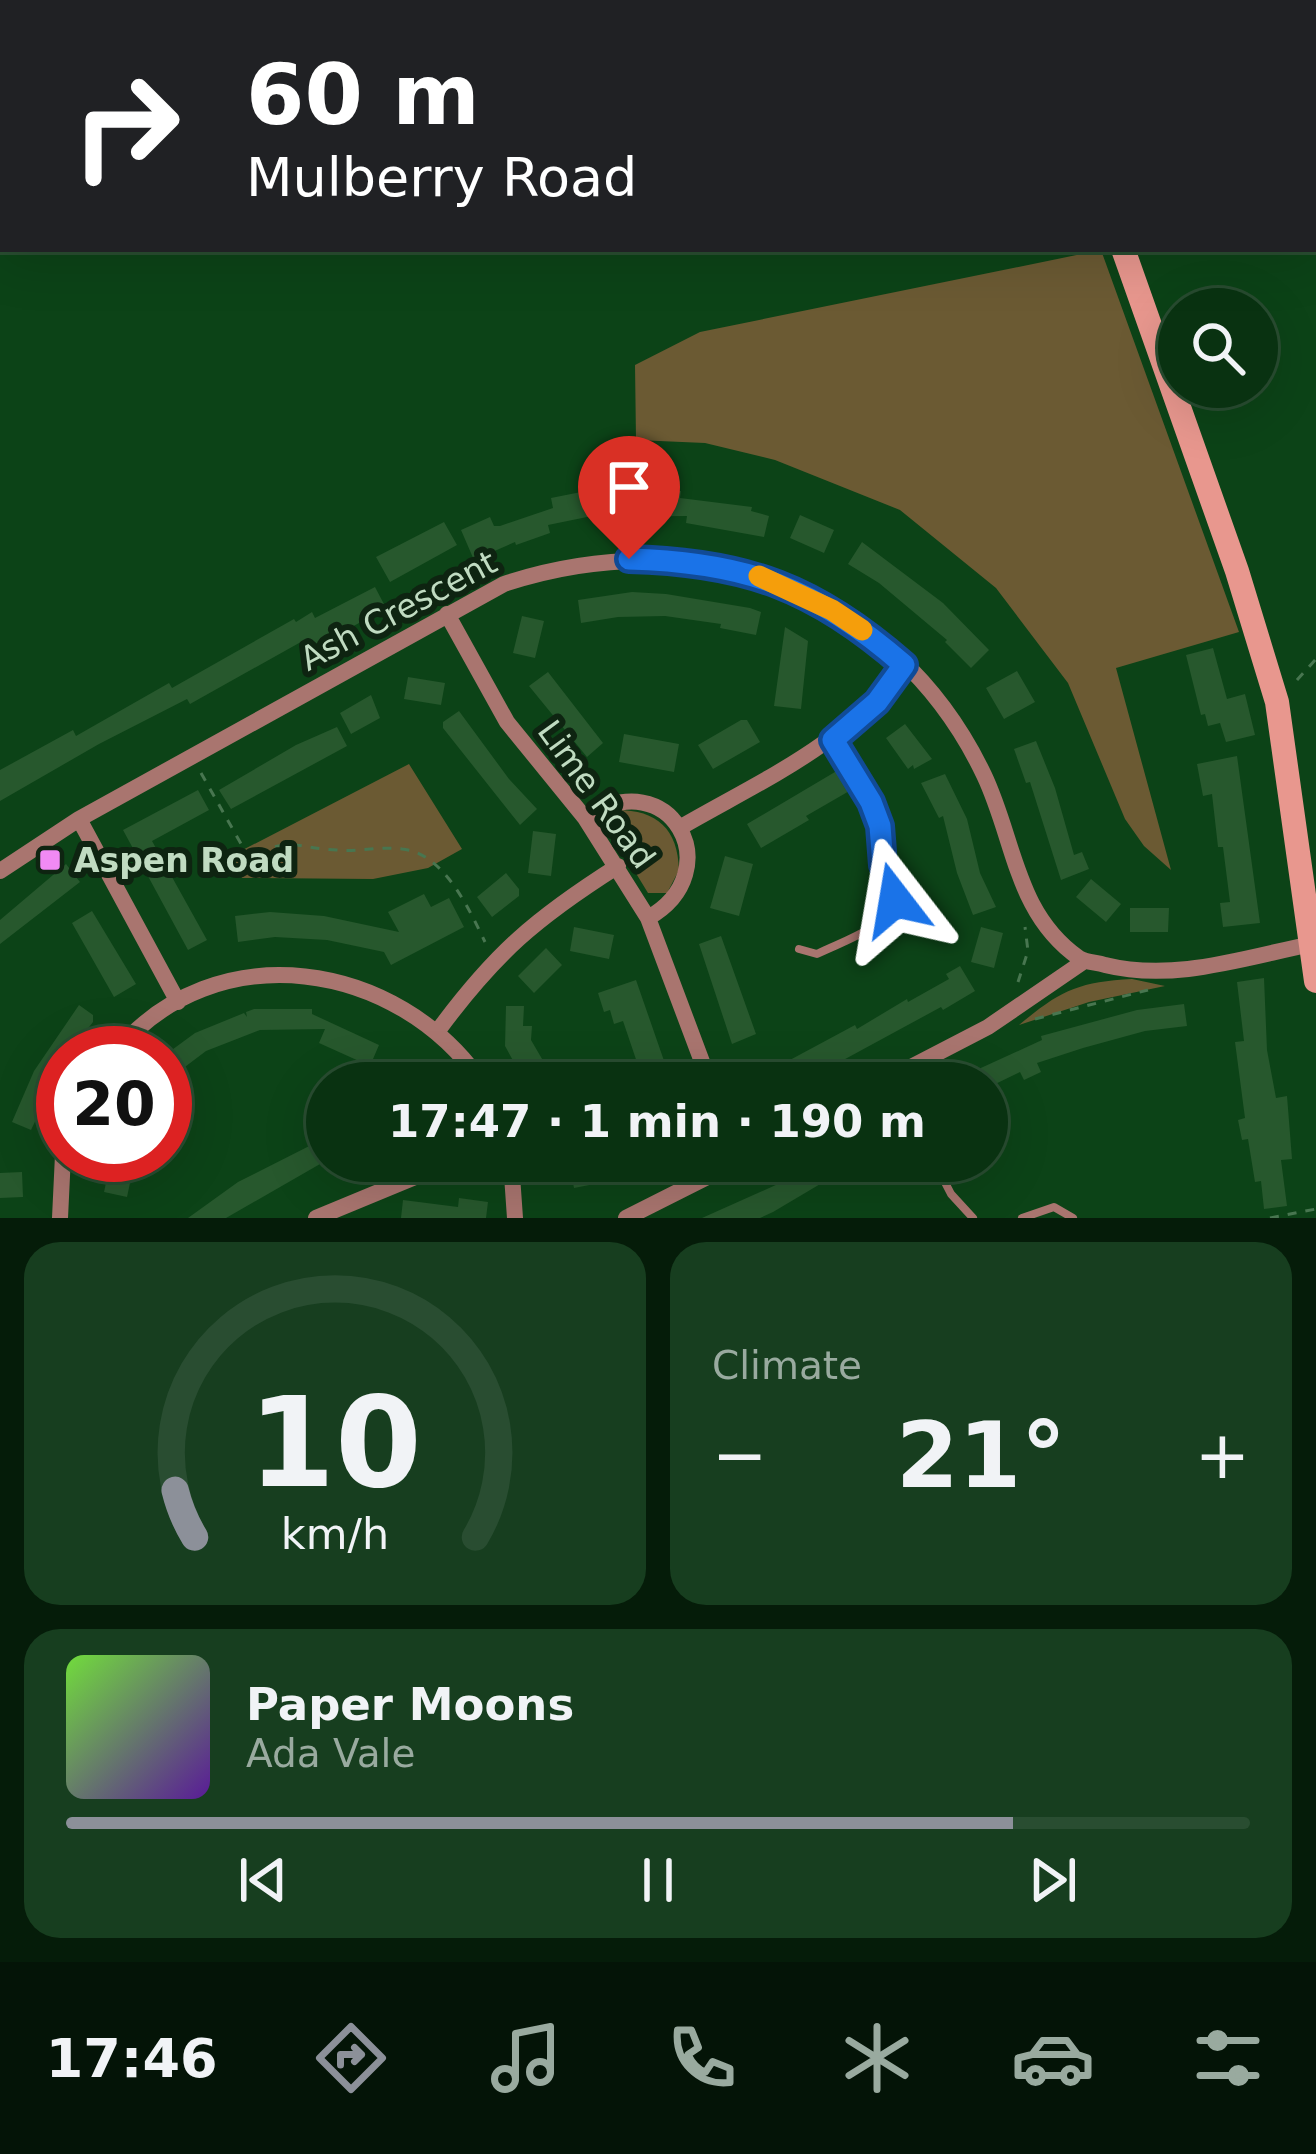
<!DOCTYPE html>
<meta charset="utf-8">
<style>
:root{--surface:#093211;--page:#173e1f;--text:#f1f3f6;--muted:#99aa9f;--line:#294d31;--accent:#8c9099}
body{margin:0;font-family:"DejaVu Sans",sans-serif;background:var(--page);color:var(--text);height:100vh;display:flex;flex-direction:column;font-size:45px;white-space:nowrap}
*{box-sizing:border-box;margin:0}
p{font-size:39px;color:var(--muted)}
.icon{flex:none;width:66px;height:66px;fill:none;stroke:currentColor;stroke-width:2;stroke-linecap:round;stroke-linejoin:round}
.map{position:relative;height:1218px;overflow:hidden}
.panel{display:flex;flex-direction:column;gap:24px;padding:24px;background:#051c09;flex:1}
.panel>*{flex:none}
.banner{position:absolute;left:0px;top:0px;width:1317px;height:252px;box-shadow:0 12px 48px #0002,0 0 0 3px var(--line);background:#202124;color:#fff;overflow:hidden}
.buttons{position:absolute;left:1158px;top:288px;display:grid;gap:24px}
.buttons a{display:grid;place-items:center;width:120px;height:120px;border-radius:50%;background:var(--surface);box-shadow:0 12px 48px #0002,0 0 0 3px var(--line);font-size:60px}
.speed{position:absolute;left:36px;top:1026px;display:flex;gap:24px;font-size:60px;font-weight:700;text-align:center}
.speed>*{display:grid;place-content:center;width:156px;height:156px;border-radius:50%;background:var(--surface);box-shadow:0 12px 48px #0002,0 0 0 3px var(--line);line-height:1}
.speed .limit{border:18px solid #d22;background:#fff;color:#111}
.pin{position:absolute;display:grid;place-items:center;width:102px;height:102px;color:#fff;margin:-123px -51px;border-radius:50% 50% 50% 0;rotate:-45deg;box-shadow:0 0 12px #0007}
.pin .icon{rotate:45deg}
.me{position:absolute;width:132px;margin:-66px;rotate:346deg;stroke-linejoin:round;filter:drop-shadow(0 0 9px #0008)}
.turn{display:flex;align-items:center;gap:42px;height:252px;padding:0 48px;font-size:54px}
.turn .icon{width:156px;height:156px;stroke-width:2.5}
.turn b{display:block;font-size:84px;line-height:102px}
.big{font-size:90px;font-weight:700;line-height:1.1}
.panel .card{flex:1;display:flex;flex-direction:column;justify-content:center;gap:18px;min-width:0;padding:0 42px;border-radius:36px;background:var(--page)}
.panel .dial{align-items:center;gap:0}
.dial svg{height:312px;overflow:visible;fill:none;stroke:var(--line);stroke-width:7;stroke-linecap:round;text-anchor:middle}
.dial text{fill:var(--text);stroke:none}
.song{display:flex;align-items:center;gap:36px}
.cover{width:144px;height:144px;border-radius:18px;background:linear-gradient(135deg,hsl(100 70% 55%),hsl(270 70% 35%))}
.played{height:12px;border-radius:6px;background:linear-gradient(90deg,var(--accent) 80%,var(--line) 80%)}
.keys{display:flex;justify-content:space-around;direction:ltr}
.heat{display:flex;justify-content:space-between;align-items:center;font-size:66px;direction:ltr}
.panel .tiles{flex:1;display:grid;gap:24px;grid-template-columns:1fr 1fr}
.card:last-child{grid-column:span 2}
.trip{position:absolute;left:306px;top:1062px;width:702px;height:120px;border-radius:60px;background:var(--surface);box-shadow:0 12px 48px #0002,0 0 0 3px var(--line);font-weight:700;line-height:120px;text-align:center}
.tabs{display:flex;height:192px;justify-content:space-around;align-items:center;background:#041407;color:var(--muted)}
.tabs .icon{width:84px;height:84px}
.tabs .active{color:var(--accent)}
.tabs b{font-size:54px;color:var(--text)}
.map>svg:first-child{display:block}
.green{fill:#6b5a33}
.building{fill:#27582d}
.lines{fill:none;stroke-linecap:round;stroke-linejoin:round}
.path{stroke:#487650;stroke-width:3;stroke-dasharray:9 9;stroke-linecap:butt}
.service{stroke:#a9756f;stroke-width:8}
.minor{stroke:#a9756f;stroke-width:16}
.secondary{stroke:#e8978e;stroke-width:24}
.route-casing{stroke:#114b97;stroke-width:30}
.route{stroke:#1a73e8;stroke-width:21}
.slow{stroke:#f59e0b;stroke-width:21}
.poi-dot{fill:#f18af4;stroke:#0e2411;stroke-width:4.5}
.labels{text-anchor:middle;stroke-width:12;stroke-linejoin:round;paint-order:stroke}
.street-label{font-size:33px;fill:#c0dbc1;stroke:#0e2411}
.poi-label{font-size:33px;font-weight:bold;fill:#c0dbc1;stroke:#0e2411;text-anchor:start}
</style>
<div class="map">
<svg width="1316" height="1218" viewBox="0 0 1316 1218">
<rect width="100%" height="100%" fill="#0c4317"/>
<path class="green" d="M1101,250L1239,632L1116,668L1171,870L1144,846L1125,819L1068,683L996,588L900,510L775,460L705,443L636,440L635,365L700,332Z
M409,764L462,849L428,868L373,879L242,878L233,855Z
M617,810C657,810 678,829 679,870L667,893H648L609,829V820Z
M1132,979L1165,986L1089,1002L1019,1025C1060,991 1077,982 1132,979Z"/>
<path class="building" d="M647,489L681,491L680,498L752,507L751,511L769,516L764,537L686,523L687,516L587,517L548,525L550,533L516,545L515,542L474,560L461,530L490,517L494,526H500L553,508L551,498L586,491Z
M800,515L834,530L824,553L790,538Z
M444,522L457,545L390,582L376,557Z
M862,542L943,603L989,650L971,668L945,642L947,640L879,583L848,564Z
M375,587L386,608L314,648L308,638L190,704L187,699L99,744L0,801V770L73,730L76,736L169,683L172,688L294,619L296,622L312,612L315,618Z
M632,592L666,594L750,608L761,612L756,635L720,628L721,624L665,616L618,617L581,623L578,600Z
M522,616L544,621L535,658L513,653Z
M785,627L808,641L801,709L774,706Z
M1213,648L1227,699L1245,694L1255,735L1226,742L1220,723L1208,726L1205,714L1201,715L1186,655Z
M1017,671L1035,702L1004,719L986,688Z
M548,672L603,743L587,757L529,686Z
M408,677L445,683L441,705L404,699Z
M371,695L380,718L351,734L340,713Z
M459,711L509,779L537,809L520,825L443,728V722Z
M741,720H747L760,742L713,769L698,745Z
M905,724L932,759L914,769L913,765L908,769L886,738Z
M337,727L347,746L231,809L219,790L296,745Z
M624,734L679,744L674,772L619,762Z
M1036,741L1055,788L1074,855L1082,852L1089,869L1061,880L1030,782L1026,783L1014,749Z
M1237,756L1260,923L1223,927L1220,903L1230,902L1223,847H1218L1212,794L1203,796L1197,764Z
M840,769L851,790L806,816L809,820L761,848L747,824Z
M945,774L967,819L980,873L996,907L973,915L957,873L943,816L939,818L921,783Z
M198,790L209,810L152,841L207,940L188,950L123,830Z
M533,831L556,834L551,876L528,873Z
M725,856L753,864L739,916L710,908Z
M66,864L80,882L0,944V920Z
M506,873L519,889V896L492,917L477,897Z
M1091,879L1121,904L1106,922L1076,897Z
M424,894L431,907L449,898L464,927L391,965L384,952L327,940L275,937L238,942L235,916L270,912L324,916L399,932L388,912Z
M1130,908H1169L1168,932H1130Z
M92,911L136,984L114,997L72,923Z
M574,927L614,935L609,959L570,951Z
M981,927L1003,933L994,968L971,962Z
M721,936L756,1034L732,1044L699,944Z
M546,948L562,965L534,993L518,976Z
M960,966L975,991L943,1010L941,1007L801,1083H747L855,1025L857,1029L907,999L908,1002L949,979L946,974Z
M1264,978L1267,1050L1276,1098L1287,1096L1292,1159L1281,1160L1287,1206L1264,1209L1261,1181L1255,1182L1248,1139L1242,1140L1238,1120L1245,1118L1235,1042L1244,1041L1237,982Z
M636,980L670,1078L656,1083H644L623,1021L614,1024L610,1010L604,1012L598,993Z
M1184,1004L1187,1026L1145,1031L1083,1048L1037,1063L1041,1072L1024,1080L1020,1072L987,1088V1083H948L1042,1040L1041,1036L1137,1010Z
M79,1005L93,1015V1022L69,1053H63V1063L31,1130L12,1122L34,1071Z
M506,1006H524L523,1026H532L531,1040L545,1064L522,1077L505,1046Z
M254,1009H312V1014L379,1045L370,1066L319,1043L325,1029L260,1030L206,1051L165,1082V1055L195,1033L244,1013L247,1017L246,1012Z
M327,1137V1160L226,1218H188L238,1182Z
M112,1155H136L127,1197L104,1192Z
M606,1161L610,1181L574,1188L570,1168Z
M815,1161L827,1180L773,1212L760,1218H702L778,1184Z
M22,1172L23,1197L0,1198V1173Z
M459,1198L488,1202L486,1218H401L403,1200L458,1207Z"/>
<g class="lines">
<path class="path" d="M1297,680L1316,659
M201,773L249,858C293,835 292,848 337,850C359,852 381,846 402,849C444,853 469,909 485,942
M1018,982L1028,951L1025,927
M1035,1019L1148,990
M1270,1218L1316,1209"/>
<path class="service" d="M799,949L817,954C845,940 883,930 895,900L883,865L880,826L871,803L833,739
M934,1161L951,1194L973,1218
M1022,1218L1054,1207L1073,1218"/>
<path class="minor" d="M447,614L507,722L585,818L648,918L710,1083
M585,818C670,760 731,871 648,918
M79,819L178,1002
M681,827C764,779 847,744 904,665
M0,871L79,819L504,584C696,521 894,587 984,775C1015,840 1015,913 1079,958C1087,963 1096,962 1105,965C1174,982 1243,958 1312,944
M437,1032C495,953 536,918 618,866
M115,1053C215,931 399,961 482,1083
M880,1083L988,1027L1083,962
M511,1161L515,1218
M60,1218L63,1155
M316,1218L427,1172L477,1161
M626,1218L739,1161"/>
<path class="secondary" d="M1034,0L1035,3
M1123,249L1237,571L1277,702L1316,981"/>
</g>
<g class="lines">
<defs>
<path id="route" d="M629,559C747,562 816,588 904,665L877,702L833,740L871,802L880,826L883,865L895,900"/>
</defs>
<use href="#route" class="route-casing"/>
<use href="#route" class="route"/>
<path class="slow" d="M759,576L832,610L862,630"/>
</g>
<rect class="poi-dot" x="38" y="848" width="24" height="24" rx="6"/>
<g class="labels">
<g class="street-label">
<text transform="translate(398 610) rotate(-28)" y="12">Ash Crescent</text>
<text transform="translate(597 794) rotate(54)" y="12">Lime Road</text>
</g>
<g class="poi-label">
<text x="74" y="872">Aspen Road</text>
</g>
</g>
</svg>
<div class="buttons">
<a><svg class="icon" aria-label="search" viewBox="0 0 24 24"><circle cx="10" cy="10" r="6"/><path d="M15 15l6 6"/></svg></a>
</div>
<div class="speed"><div class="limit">20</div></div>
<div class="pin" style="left:629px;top:559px;background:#d93025"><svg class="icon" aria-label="arrive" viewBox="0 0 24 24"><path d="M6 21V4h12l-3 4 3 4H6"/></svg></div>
<svg class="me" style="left:895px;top:900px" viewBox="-20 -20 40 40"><path d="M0-17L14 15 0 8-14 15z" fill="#1a73e8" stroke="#fff" stroke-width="4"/></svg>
<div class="trip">17:47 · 1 min · 190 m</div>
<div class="banner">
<div class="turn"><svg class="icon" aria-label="right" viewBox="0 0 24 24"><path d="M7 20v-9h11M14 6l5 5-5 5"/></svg><div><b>60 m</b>Mulberry Road</div></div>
</div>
</div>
<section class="panel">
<div class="tiles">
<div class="card dial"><svg viewBox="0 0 100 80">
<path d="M14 69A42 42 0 1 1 86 69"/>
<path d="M14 69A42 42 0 0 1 9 57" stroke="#8c9099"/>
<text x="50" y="56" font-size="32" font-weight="700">10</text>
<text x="50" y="72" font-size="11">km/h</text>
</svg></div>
<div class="card"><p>Climate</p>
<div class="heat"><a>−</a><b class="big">21°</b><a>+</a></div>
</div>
<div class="card">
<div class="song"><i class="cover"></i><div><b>Paper Moons</b><p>Ada Vale</p></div></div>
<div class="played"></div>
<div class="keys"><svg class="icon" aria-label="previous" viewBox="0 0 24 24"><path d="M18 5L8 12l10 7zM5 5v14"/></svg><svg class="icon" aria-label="pause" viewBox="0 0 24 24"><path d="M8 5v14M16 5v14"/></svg><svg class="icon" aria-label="next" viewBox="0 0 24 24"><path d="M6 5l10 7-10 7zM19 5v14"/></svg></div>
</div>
</div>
</section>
<nav class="tabs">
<b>17:46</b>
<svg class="icon active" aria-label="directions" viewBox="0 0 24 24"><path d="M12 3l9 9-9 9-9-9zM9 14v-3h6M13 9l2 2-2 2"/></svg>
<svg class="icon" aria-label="music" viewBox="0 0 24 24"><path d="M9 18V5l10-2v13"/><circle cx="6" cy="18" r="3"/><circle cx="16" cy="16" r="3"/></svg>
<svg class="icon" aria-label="phone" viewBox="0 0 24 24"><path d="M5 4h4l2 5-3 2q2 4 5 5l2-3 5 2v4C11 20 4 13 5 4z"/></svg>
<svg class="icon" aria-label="climate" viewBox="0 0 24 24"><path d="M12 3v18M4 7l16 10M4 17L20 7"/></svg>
<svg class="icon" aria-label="car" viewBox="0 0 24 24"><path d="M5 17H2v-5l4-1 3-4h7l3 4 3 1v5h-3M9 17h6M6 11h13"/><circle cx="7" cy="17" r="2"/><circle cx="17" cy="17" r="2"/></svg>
<svg class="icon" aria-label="filters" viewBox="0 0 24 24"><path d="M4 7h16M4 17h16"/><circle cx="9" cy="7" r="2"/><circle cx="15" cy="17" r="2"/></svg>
</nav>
